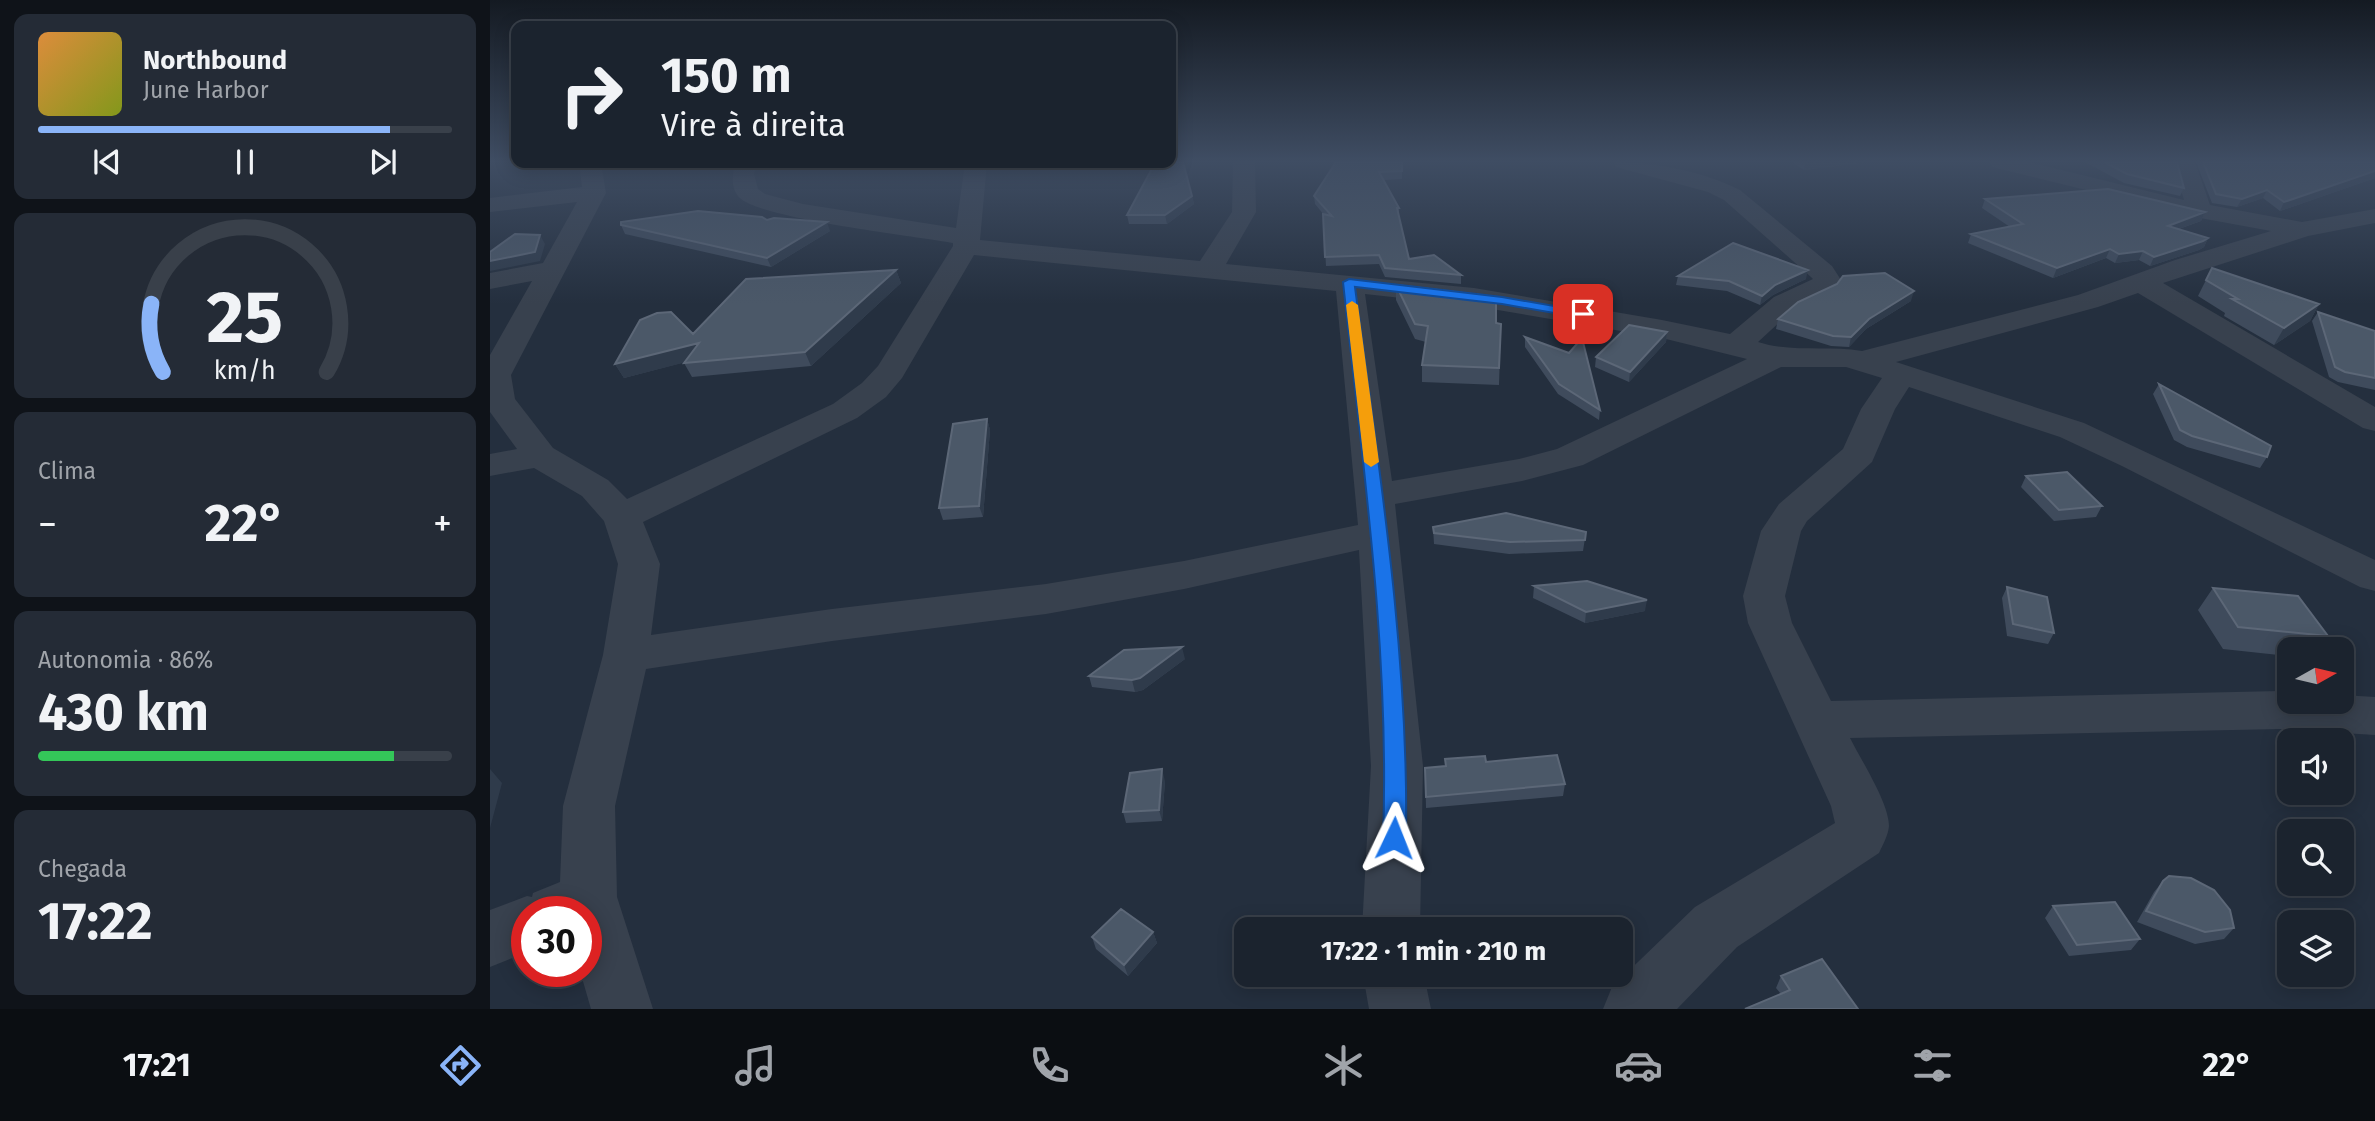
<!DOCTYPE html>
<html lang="pt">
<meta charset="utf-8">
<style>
:root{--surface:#1b232e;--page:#242b36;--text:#f1f3f6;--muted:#a0a4aa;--line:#39404a;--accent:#8ab4f8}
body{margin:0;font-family:"Fira Sans",sans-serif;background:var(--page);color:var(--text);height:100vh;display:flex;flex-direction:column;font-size:26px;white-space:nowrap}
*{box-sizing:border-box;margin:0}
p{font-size:23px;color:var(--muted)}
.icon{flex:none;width:38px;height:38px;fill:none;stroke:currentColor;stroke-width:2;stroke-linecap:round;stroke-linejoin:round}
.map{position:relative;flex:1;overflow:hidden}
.drawer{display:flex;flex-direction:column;gap:14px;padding:14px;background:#0f1319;width:490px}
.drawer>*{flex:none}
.guide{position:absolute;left:21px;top:21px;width:665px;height:147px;border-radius:14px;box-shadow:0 4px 18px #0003,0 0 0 2px var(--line);background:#1b232e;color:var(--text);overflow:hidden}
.needle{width:46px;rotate:82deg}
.buttons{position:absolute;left:1787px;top:637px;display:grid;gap:14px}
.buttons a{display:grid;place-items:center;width:77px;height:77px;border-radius:14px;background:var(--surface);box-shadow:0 4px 18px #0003,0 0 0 2px var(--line);font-size:35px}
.speed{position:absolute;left:21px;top:896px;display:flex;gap:14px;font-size:35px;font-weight:700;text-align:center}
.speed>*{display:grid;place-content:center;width:91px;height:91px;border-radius:50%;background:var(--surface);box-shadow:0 4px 18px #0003,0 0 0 2px var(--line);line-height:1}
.speed .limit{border:10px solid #d22;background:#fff;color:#111}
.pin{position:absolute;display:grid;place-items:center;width:60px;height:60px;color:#fff;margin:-30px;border-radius:14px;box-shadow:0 4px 10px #0006}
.me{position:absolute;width:77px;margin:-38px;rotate:2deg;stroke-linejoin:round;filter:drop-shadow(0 0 5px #0008)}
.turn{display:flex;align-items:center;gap:24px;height:147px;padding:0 35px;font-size:32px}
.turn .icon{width:91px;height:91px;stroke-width:2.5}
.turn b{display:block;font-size:49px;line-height:60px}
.big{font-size:52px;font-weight:700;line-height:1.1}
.drawer .widget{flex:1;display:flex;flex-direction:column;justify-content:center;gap:10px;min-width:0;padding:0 24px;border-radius:14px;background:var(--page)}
.drawer .dial{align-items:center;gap:0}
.dial svg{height:182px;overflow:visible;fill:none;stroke:var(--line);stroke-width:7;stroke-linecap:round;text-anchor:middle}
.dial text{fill:var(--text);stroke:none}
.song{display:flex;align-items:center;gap:21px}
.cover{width:84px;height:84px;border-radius:10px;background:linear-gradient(135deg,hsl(30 70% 55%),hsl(70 70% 35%))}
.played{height:7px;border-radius:4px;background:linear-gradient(90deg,var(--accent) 85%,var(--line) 85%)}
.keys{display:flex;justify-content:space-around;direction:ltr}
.heat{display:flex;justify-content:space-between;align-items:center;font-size:38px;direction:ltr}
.charge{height:10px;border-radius:5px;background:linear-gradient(90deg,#34c759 86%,var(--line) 0)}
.trip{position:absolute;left:744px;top:917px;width:399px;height:70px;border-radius:14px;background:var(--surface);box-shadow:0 4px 18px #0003,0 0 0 2px var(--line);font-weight:700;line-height:70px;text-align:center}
.menu{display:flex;height:112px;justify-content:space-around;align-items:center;background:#0b0e12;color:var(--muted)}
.menu .icon{width:49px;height:49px}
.menu .current{color:var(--accent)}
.menu b{font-size:32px;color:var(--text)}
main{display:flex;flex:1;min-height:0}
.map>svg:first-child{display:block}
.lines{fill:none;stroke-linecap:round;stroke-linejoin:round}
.minor{fill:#38414e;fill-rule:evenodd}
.wall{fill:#3f4b5c}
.shaded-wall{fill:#2f3b4b}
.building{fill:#4b5868;stroke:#5c6777;stroke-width:2}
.route{fill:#1a73e8;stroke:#114b97;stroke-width:2}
.slow{fill:#f59e0b}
</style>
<main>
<section class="drawer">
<div class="widget">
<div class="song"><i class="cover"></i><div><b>Northbound</b><p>June Harbor</p></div></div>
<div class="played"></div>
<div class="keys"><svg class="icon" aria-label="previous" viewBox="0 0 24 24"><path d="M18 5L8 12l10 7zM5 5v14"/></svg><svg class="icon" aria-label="pause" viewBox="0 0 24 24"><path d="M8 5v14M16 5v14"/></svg><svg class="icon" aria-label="next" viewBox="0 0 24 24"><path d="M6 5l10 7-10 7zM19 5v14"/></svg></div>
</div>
<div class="widget dial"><svg viewBox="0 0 100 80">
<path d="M14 69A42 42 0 1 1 86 69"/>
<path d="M14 69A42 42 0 0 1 9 39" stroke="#8ab4f8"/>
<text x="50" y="56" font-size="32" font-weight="700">25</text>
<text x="50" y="72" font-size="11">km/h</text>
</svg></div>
<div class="widget"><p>Clima</p>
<div class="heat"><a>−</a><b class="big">22°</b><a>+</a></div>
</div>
<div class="widget"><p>Autonomia · 86%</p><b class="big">430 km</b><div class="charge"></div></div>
<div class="widget"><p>Chegada</p><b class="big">17:22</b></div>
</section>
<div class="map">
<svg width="1885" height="1009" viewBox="0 0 1885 1009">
<rect width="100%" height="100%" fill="#242f3e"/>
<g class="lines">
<path class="minor" d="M743,162H765L766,212L736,264L984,288L1172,320L1240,334L1284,297L1323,279L1321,277L1234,200L1218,192L1126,167L1123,162C1166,162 1211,171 1250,190L1342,266L1351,280L1343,291L1304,309L1268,342C1302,353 1337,345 1372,351L1588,295L1685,260L1781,231L1710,218L1502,167L1499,162H1539L1694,200L1683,162H1705L1720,205L1812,222L1885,209V223L1818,236L1673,283L1885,407V431L1873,428L1648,293L1608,307L1406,362L1594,423L1885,560V591L1870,587L1632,466L1570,437L1419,387L1405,409L1382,462L1317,521L1311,531L1295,596L1302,623L1341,701L1790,691L1799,692V702H1852V695L1885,697V735L1790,729L1360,738C1371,760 1399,803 1399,826C1398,836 1393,844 1389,853L1247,947L1187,1009H1113L1122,987L1205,907L1345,823L1341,806L1258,623L1253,596L1271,531L1289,504L1353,449L1371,409L1392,378L1356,367H1291L1093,465L1032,481L905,504L933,766L930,929H872L881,766L869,550L694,589L556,614L342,641L156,669L125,806L127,897L163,1009H101L90,971H96V912H37V952L0,967V910L37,896L42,897L43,893L70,882L73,806L113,655L128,564L114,521L92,496L44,468L0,476V454L27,449L0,412V355L42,281L0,289V273L53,263L87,202L0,212V198L92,187L89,163H111L116,193L21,375L25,399L63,448L118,480L137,499L343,404L372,383L388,366L463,246V243C425,236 272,219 250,198C240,189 242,173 246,163H268L264,174L268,189L275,194L313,204L466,228L475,163H497L490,240L710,261L742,212ZM484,255L846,291L868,525L694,561L556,584L342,609L161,635L170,564L153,522L367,418L396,397L412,378ZM875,294L984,306L1172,338L1257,359L1067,449L1029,459L902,481Z
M873,975H934L941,1009H879Z"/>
</g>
<path class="wall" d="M912,162V179L894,180L909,208V217L919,259L971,275V284L895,277L889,264L836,266L833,214L834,215L825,204L824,196Z
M1302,162H1377L1314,170Z
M1595,162H1687L1694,188L1690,196L1634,183Z
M1706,162H1885V178L1790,211L1773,198L1747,207L1722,203Z
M702,196L704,204L677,224H639L637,215Z
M1495,199L1715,212L1711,221L1689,229L1718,238L1714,247L1709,250L1660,266L1649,260L1625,263L1616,258L1563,278L1478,243L1481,234L1520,227L1492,208Z
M277,220L340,231L281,267L135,234L131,225Z
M1722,268L1829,304L1820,321L1784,345L1734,316L1735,313L1708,296Z
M406,270L411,283L321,366L202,377L194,363L195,362L134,378L125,364L203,334Z
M1188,276L1316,279L1283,295L1270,305L1237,291L1186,285Z
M906,285L1011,324L1009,385L932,382V365L936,342L925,339L906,300Z
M1421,301L1376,329L1359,347L1341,346L1286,329L1288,319Z
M1828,312L1885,331V390L1848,382L1839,377L1822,321Z
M1177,332L1176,342L1139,382L1105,367L1106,357Z
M1035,337L1110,410L1109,420L1068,394L1035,347Z
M1669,384L1777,457L1770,468L1697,447L1684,440L1663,394Z
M497,419L500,430L493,517L453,520L449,508Z
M1536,476L1612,506L1606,517L1564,521L1531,487Z
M943,527L1096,532L1093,551L1019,554L944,544Z
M1044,586L1155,611L1095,623L1043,598Z
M1517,587L1564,633L1558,644L1517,636L1512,598Z
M1723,588L1838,636L1827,649H1799V656L1733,649L1708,610Z
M695,659L653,690L645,692L602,687L599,676Z
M955,759L996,762L1075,784L1073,796L936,808L935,768L955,766Z
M675,781L672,821L636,823L633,812Z
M1673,881L1744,928L1734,939L1705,944L1647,922L1664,892Z
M1563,906L1650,939L1641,950L1579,956L1555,918Z
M663,932L667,943L638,976L606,949L602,937Z
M1291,976L1368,1009L1291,994L1286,988Z"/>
<path class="shaded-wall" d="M1315,162H1377L1314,170Z
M1885,171V178L1790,211L1794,202Z
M1777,190L1773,198L1747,207L1752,199Z
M702,196L704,204L677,224L675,215Z
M1715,212L1711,221L1674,234L1678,226Z
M337,222L340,231L281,267L277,258Z
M50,235L55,244L50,261L0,271V261Z
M1718,238L1714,247L1709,250L1660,266L1664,257Z
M1620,249L1616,258L1563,278L1567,268Z
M1653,251L1649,260L1625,263L1629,254Z
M406,270L411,283L321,366L315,352Z
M1318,270L1316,279L1283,295L1270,305L1272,296L1285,285Z
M1424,291L1421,301L1376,329L1359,347L1361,337L1379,319Z
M1829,304L1820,321L1784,345L1794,328Z
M1177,332L1176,342L1139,382L1140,372Z
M209,343L216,357L134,378L125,364Z
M497,419L500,430L493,517L489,506Z
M1157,600L1155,611L1095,623L1096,612Z
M692,647L695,659L653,690L645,692L642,680Z
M0,769L12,783L0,828Z
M672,769L675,781L672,821L669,810Z
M663,932L667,943L638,976L634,965Z"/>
<path class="building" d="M693,162L702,196L675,215H637L665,163Z
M846,162H912V171L889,172L909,208H907L919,259L944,255L971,275L895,268L889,255L835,257L833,214L842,216L824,196Z
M1614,162H1687L1694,188L1637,174Z
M1713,162H1885V171L1794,202L1777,190L1752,199L1726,194Z
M1618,189L1715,212L1678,226L1718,238L1713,241L1664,257L1653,251L1629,254L1620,249L1567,268L1481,234L1533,224L1495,199Z
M208,211L272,217L277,220L284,218L337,222L277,258L131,225V222Z
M25,234L50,235L45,252L0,261V252Z
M1243,243L1318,270L1285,285L1272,296L1239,281L1188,276Z
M1722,268L1829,304L1794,328L1742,299H1748L1716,280Z
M406,270L315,352L194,363L209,343L125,364L150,320L167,313L181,312L203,334L256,279Z
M1395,273L1424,291L1379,319L1361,337L1343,336L1288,319L1308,302L1347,284L1353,276Z
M906,285L1006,297V323L1011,324L1009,368L932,365L938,326L925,324Z
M1828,312L1885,331V378L1855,372L1845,367Z
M1139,325L1177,332L1140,372L1106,357Z
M1035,337L1079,353L1092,338L1110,410L1069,384Z
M1669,384L1781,446L1777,457L1702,436L1690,430Z
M497,419L489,506L449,508L463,424Z
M1577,472L1612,506L1569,510L1536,476Z
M1016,513L1096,532L1095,540L1020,542L944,533L943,527Z
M1097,581L1157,600L1096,612L1044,586Z
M1517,587L1557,597L1564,633L1523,624Z
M1723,588L1808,596L1838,636L1748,627Z
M692,647L650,678L642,680L599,676L634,650Z
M1067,755L1075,784L936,797L935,768L956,766L955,759L995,756L996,762Z
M672,769L669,810L633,812L640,773Z
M1679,876L1701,878L1724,890L1740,910L1744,928L1715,932L1656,911L1673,881Z
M1625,902L1650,939L1587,945L1563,906Z
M631,909L663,932L634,965L602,937Z
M1332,959L1368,1009H1255L1300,990L1291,976Z"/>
<linearGradient id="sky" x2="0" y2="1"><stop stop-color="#141a22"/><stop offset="0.53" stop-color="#3f4d63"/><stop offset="1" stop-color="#3f4d63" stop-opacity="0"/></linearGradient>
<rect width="1885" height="304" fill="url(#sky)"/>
<path class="route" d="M859,279L1012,297L1093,311L1099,314L1093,318L1012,304L865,287C889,468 919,655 916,838L912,845L904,848L896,845L893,838C900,654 873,466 853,282Z"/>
<path class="slow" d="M862,301L868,305L889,462L881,467L874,462L856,305Z"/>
</svg>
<div class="buttons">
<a><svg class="needle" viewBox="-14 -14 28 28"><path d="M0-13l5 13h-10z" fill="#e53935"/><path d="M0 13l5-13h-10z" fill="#a0a4aa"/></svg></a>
<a><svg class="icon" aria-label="sound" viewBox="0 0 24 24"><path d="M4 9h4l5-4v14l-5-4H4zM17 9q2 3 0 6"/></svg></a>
<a><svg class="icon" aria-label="search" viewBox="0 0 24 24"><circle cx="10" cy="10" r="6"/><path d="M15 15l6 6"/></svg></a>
<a><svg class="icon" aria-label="layers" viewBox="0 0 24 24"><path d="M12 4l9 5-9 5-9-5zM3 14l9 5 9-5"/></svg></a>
</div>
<div class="speed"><div class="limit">30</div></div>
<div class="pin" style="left:1093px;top:314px;background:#d93025"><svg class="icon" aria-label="arrive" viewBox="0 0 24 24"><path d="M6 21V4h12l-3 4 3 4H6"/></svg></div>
<svg class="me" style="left:904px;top:838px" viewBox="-20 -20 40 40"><path d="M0-17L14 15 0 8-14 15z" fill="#1a73e8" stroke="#fff" stroke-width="4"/></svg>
<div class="trip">17:22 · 1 min · 210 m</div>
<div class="guide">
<div class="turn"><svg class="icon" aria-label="right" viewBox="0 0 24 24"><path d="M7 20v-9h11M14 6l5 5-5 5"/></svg><div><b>150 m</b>Vire à direita</div></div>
</div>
</div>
</main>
<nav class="menu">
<b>17:21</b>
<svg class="icon current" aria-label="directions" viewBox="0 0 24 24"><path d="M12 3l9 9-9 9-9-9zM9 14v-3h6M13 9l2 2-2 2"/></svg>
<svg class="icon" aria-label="music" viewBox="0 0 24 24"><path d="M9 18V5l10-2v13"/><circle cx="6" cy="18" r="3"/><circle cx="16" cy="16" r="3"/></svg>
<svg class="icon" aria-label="phone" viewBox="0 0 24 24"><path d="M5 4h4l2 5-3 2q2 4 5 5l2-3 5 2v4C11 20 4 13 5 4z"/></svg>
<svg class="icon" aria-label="climate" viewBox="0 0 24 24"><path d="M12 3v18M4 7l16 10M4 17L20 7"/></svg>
<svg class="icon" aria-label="car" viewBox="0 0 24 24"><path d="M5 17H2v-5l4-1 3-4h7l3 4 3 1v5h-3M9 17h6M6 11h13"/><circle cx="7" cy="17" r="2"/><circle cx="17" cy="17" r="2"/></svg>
<svg class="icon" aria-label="filters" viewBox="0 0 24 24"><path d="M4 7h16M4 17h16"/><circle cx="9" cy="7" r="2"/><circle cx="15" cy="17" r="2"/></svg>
<b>22°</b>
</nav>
